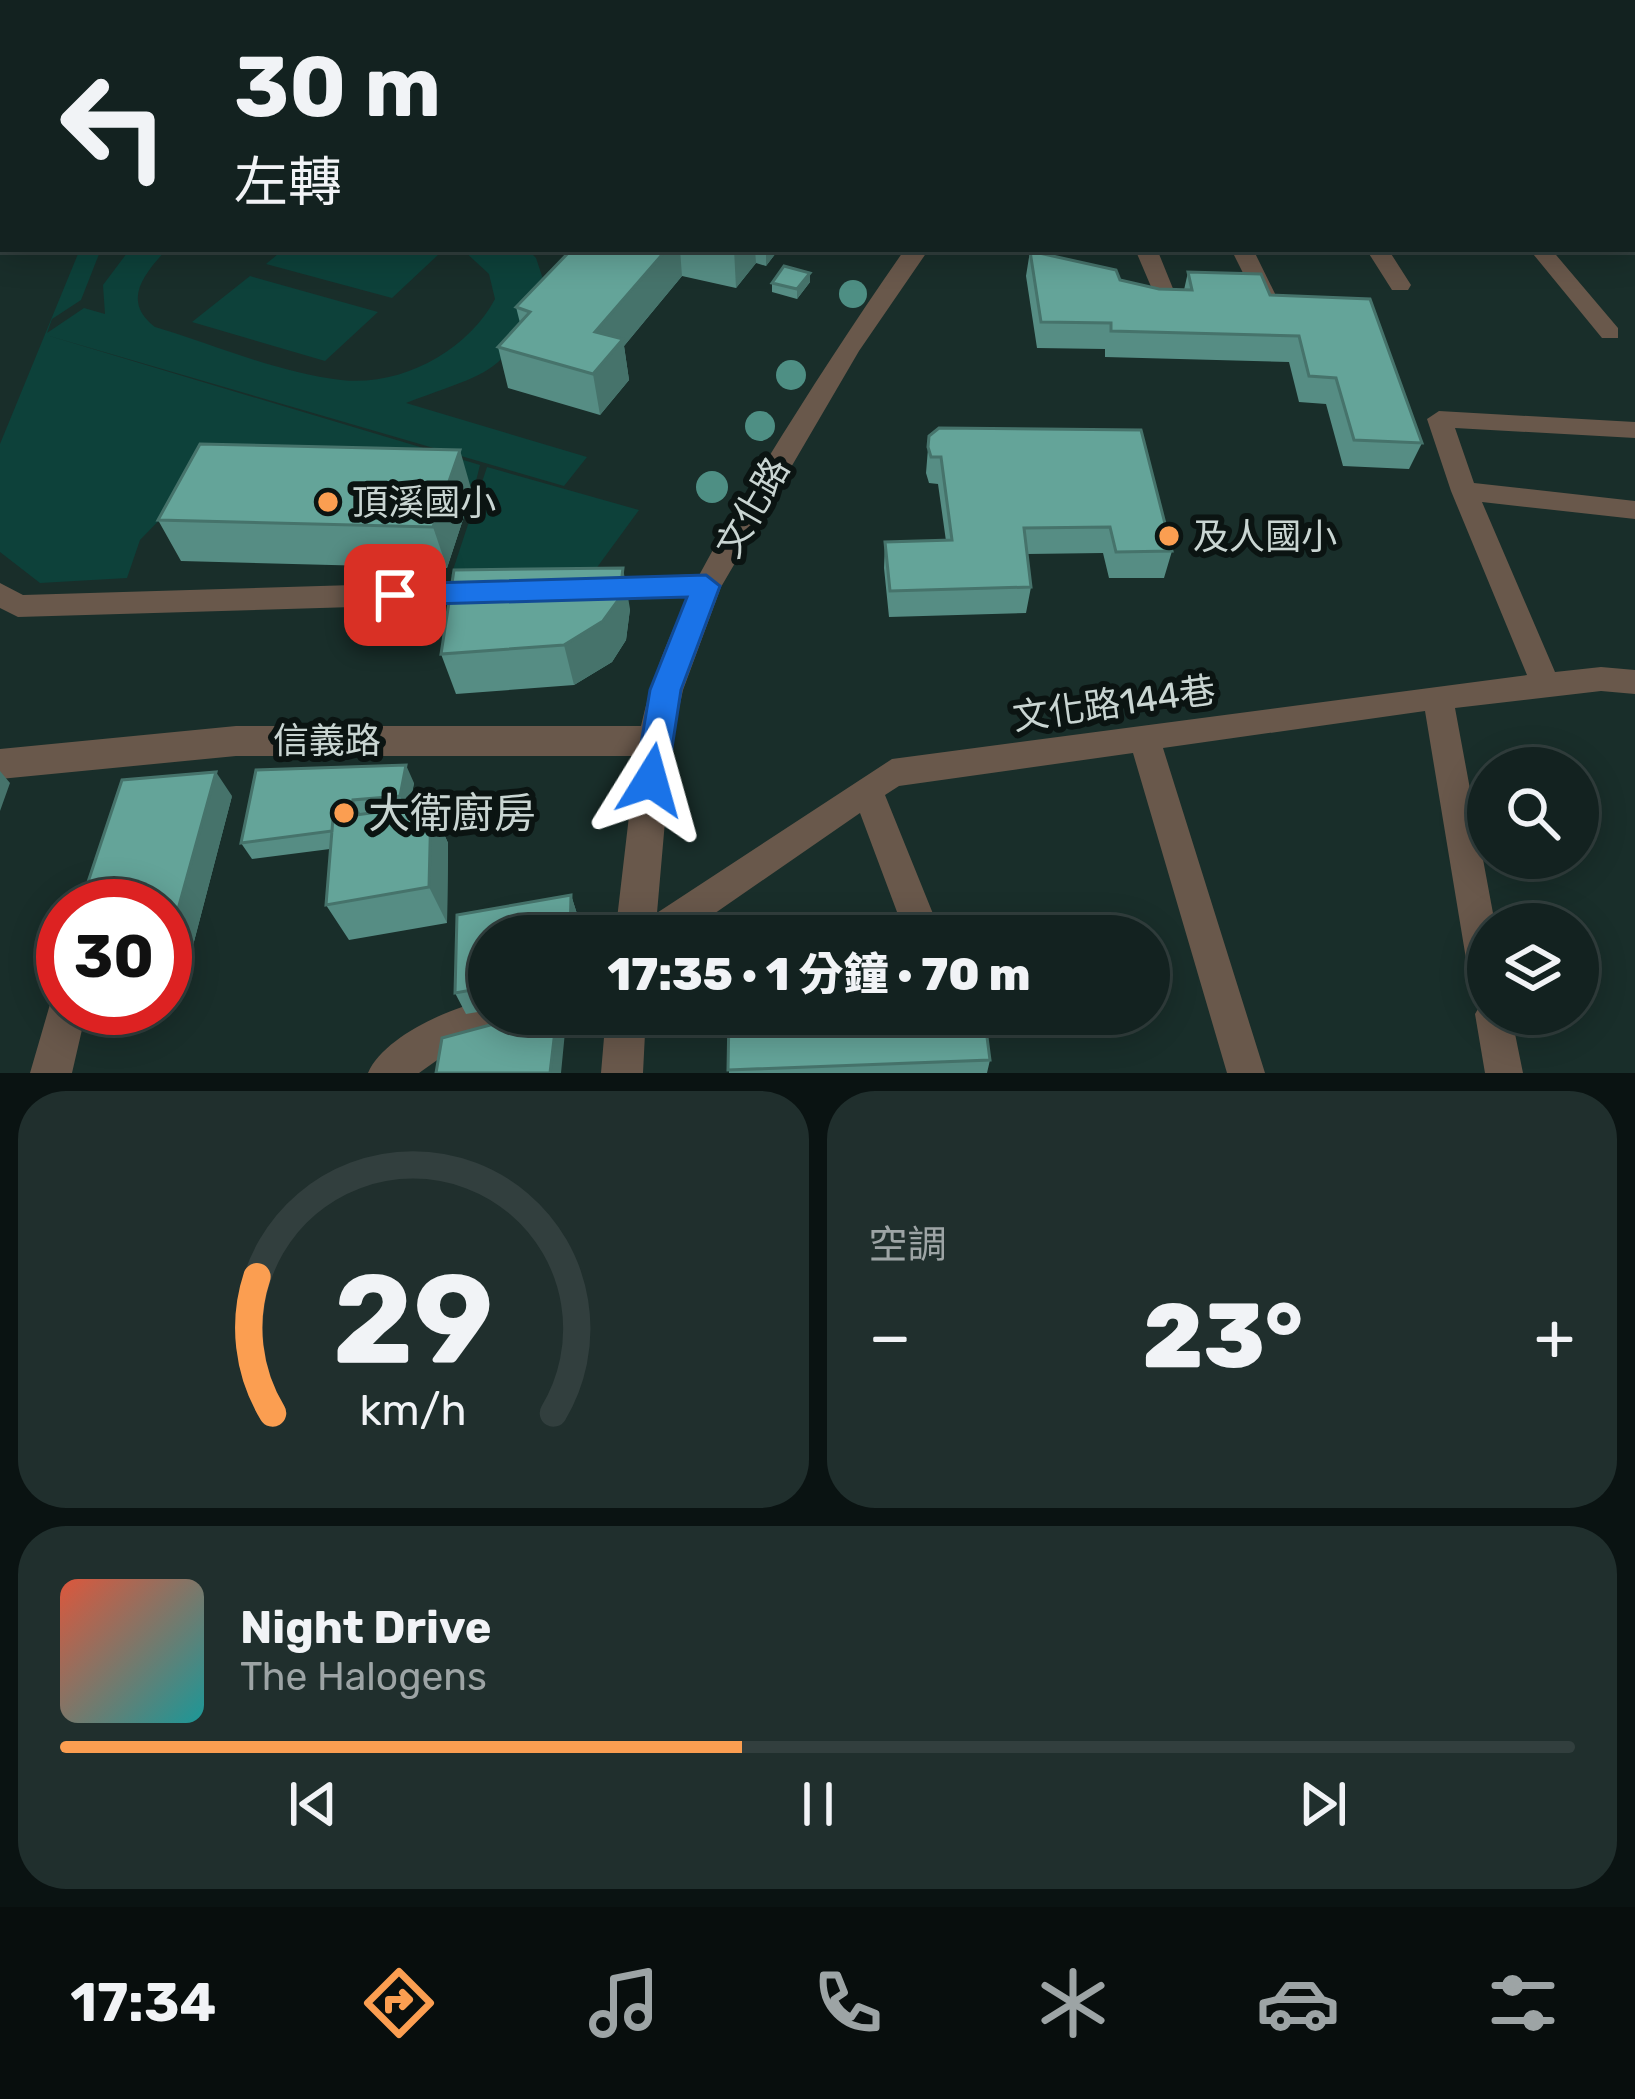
<!DOCTYPE html>
<html lang="zh-TW">
<meta charset="utf-8">
<style>
:root{--surface:#132220;--page:#202f2d;--text:#f1f3f6;--muted:#9da4a5;--line:#323f3e;--accent:#fb9e51}
body{margin:0;font-family:Rubik,"Noto Sans TC",sans-serif;background:var(--page);color:var(--text);height:100vh;display:flex;flex-direction:column;font-size:45px;white-space:nowrap}
*{box-sizing:border-box;margin:0}
p{font-size:39px;color:var(--muted)}
.icon{flex:none;width:66px;height:66px;fill:none;stroke:currentColor;stroke-width:2;stroke-linecap:round;stroke-linejoin:round}
.map{position:relative;height:1073px;overflow:hidden}
.sheet{display:flex;flex-direction:column;gap:18px;padding:18px;background:#0a1312;flex:1}
.sheet>*{flex:none}
.top-card{position:absolute;left:0px;top:0px;width:1635px;height:252px;box-shadow:0 6px 30px #0003,0 0 0 3px var(--line);background:#132220;color:var(--text);overflow:hidden}
.tools{position:absolute;left:1467px;top:747px;display:grid;gap:24px}
.tools a{display:grid;place-items:center;width:132px;height:132px;border-radius:50%;background:var(--surface);box-shadow:0 6px 30px #0003,0 0 0 3px var(--line);font-size:60px}
.speed{position:absolute;left:36px;top:879px;display:flex;gap:24px;font-size:60px;font-weight:700;text-align:center}
.speed>*{display:grid;place-content:center;width:156px;height:156px;border-radius:50%;background:var(--surface);box-shadow:0 6px 30px #0003,0 0 0 3px var(--line);line-height:1}
.speed .limit{border:18px solid #d22;background:#fff;color:#111}
.pin{position:absolute;display:grid;place-items:center;width:102px;height:102px;color:#fff;margin:-51px;border-radius:24px;box-shadow:0 6px 18px #0006}
.me{position:absolute;width:132px;margin:-66px;rotate:8deg;stroke-linejoin:round;filter:drop-shadow(0 0 9px #0008)}
.turn{display:flex;align-items:center;gap:42px;height:252px;padding:0 36px;font-size:54px}
.turn .icon{width:156px;height:156px;stroke-width:2.5}
.turn b{display:block;font-size:84px;line-height:102px}
.big{font-size:90px;font-weight:800;line-height:1.1}
.sheet .card{flex:1;display:flex;flex-direction:column;justify-content:center;gap:18px;min-width:0;padding:0 42px;border-radius:48px;background:var(--page)}
.sheet .dial{align-items:center;gap:0}
.dial svg{height:312px;overflow:visible;fill:none;stroke:var(--line);stroke-width:7;stroke-linecap:round;text-anchor:middle}
.dial text{fill:var(--text);stroke:none}
.song{display:flex;align-items:center;gap:36px}
.cover{width:144px;height:144px;border-radius:18px;background:linear-gradient(135deg,hsl(10 70% 55%),hsl(180 70% 35%))}
.played{height:12px;border-radius:6px;background:linear-gradient(90deg,var(--accent) 45%,var(--line) 45%)}
.keys{display:flex;justify-content:space-around;direction:ltr}
.heat{display:flex;justify-content:space-between;align-items:center;font-size:66px;direction:ltr}
.sheet .tiles{flex:1;display:grid;gap:18px;grid-template-columns:1fr 1fr}
.card:last-child{grid-column:span 2}
.trip{position:absolute;left:468px;top:915px;width:702px;height:120px;border-radius:60px;background:var(--surface);box-shadow:0 6px 30px #0003,0 0 0 3px var(--line);font-weight:800;line-height:120px;text-align:center}
.menu{display:flex;height:192px;justify-content:space-around;align-items:center;background:#080e0d;color:var(--muted)}
.menu .icon{width:84px;height:84px}
.menu .on{color:var(--accent)}
.menu b{font-size:54px;color:var(--text)}
.map>svg:first-child{display:block}
.green{fill:#0d413a}
.lines{fill:none;stroke-linecap:round;stroke-linejoin:round}
.lane{fill:#69584b;fill-rule:evenodd}
.street{fill:#69584b;fill-rule:evenodd}
.secondary{fill:#8d715c;fill-rule:evenodd}
.highway{fill:#c19676;fill-rule:evenodd}
.tree{fill:#4e8f84}
.wall{fill:#568d84}
.shaded-wall{fill:#46736b}
.building{fill:#64a499;stroke:#46736b;stroke-width:3}
.route{fill:#1a73e8;stroke:#114b97;stroke-width:3}
.poi-dot{fill:#fb9e51;stroke:#0b1412;stroke-width:4.5}
.labels{text-anchor:middle;stroke-width:12;stroke-linejoin:round;paint-order:stroke}
.poi-label{font-size:36px;fill:#c9d5d2;stroke:#0b1412;text-anchor:start}
.street-label{font-size:36px;fill:#c9d5d2;stroke:#0b1412}
.near-poi-label{font-size:42px;fill:#c9d5d2;stroke:#0b1412;text-anchor:start}
</style>
<div class="map">
<svg width="1635" height="1073" viewBox="0 0 1635 1073">
<rect width="100%" height="100%" fill="#192e2a"/>
<path class="green" d="M80,249H101L81,300L52,319L47,333L84,308L105,314L103,285L130,249H167C144,274 121,301 155,327C215,345 279,373 341,380C402,387 468,350 495,299L489,274L462,249H527L536,258L546,288C500,378 496,369 406,403L587,457L564,486L46,335L480,465L475,485L207,471L140,540L127,578L40,583L0,552V444Z
M284,249H417L439,254L392,298L266,264Z
M250,276L378,312L325,361L192,322Z
M487,467L639,510L590,577L451,576Z"/>
<g class="lines">
<path class="lane" d="M62,0H78L80,3H64Z
M93,0H121L91,3Z
M131,0H147L148,3H132Z
M200,0H216L218,3H202Z
M353,0H369L371,3H355Z
M489,0H506L508,3H491Z
M789,0H812L814,3H791Z
M926,0H942V3H926Z
M1325,0H1352L1354,3H1327Z
M1397,0H1425L1427,3H1399Z
M3,24V34L0,35V25Z
M1632,66L1635,67V77L1632,76Z
M1632,120L1635,121V133L1632,132Z
M3,156V168L0,169V157Z
M1632,206L1635,207V219L1632,218Z
M1135,249H1157L1174,291L1171,296H1155Z
M1231,249H1253L1281,306L1278,311H1262Z
M1366,249H1388L1411,285L1408,290H1392Z
M1529,249H1551L1618,328V338H1602Z
M1439,411L1635,422V438L1455,428L1474,483L1635,501V519L1482,502L1555,672L1601,667L1635,670V694L1601,691L1455,708L1495,924H1488V1014H1511L1523,1073H1485L1475,1014L1484,999L1475,996L1470,983L1425,711L1163,748L1265,1073H1227L1133,753L899,786L885,795L942,936H906L860,813L682,936H634L640,924L892,759L1527,675L1451,491L1427,419Z
M706,574L716,577L720,585L716,593L706,596L590,600L580,597L576,589L580,581L590,578Z
M486,581L496,584L500,592L496,600L486,603L18,617L0,608V583L23,595Z
M489,1000V1014H534L529,1027L464,1041L419,1073H368C383,1037 452,1006 489,1000Z"/>
<path class="street" d="M608,0H638L606,3Z
M1110,0H1129L1108,3Z
M905,249H929L859,351L721,587L683,690L672,741L655,936H615L636,756H236L0,779V749L236,726H641C663,629 713,547 765,463C810,390 856,319 905,249Z
M63,989V1008H87L72,1073H30L53,994Z
M606,1014H646L643,1073H601Z"/>
<path class="secondary" d="M1586,0H1608L1610,3H1588Z
M1617,0H1635V9L1632,3Z"/>
<path class="highway" d="M1361,0H1395L1397,3H1363Z
M1632,52L1635,53V67L1632,66Z"/>
</g>
<g class="tree">
<circle cx="853" cy="294" r="14"/>
<circle cx="791" cy="375" r="15"/>
<circle cx="760" cy="426" r="15"/>
<circle cx="712" cy="487" r="16"/>
</g>
<path class="wall" d="M572,249H779L766,266L756,263L736,288L682,276L624,346L629,380L600,415L508,388L498,347L520,323L516,307Z
M1030,251L1120,280L1159,289L1184,290L1188,272L1270,295L1422,443L1409,469L1343,466L1326,404L1299,402L1289,362L1105,357V349L1037,348L1026,276Z
M810,282L797,299L772,292V283Z
M929,436L1172,551L1164,578H1109L1103,553L1027,554L1031,587L1026,613L889,617L884,568L885,542L946,541L938,484L929,483L926,473Z
M472,492L447,568L181,561L158,520Z
M630,609L626,640L612,662L574,685L456,694L441,654Z
M256,770L414,783L409,808L431,805L448,843L447,923L349,940L326,905L330,849L252,859L241,843Z
M232,796L191,953L165,956V906Z
M571,895L578,917V936H489V1010L466,1014L455,993L457,915Z
M729,1014L990,1060L987,1073H729Z"/>
<path class="shaded-wall" d="M667,249H680L682,276L624,346L629,380L600,415L593,374L595,332Z
M734,249H755L756,263L736,288Z
M766,249H779L766,266Z
M810,273V282L797,299V289Z
M460,450L472,492L447,568L433,527Z
M623,568L630,609L626,640L612,662L574,685L564,645Z
M406,765L414,783L408,813L400,796Z
M0,771L10,783L0,811Z
M216,772L232,796L191,953L172,931Z
M353,800L362,817L350,829Z
M431,805L448,843L447,923L429,887Z
M571,895L578,917V936H570Z
M557,1014L565,1032L561,1073H550Z"/>
<path class="building" d="M572,249H667L595,332L623,339L593,374L498,347L530,312L516,307Z
M1030,251L1116,270L1120,280L1159,289L1192,290L1188,272L1261,274L1270,295L1370,299L1422,443L1354,440L1336,378L1309,376L1299,336L1111,331V323L1041,322Z
M784,266L810,273L797,289L772,283Z
M939,428L1141,430L1172,551L1116,552L1110,527L1024,528L1031,587L890,591L885,542L952,540L941,457H931L928,447L929,436Z
M200,444L460,450L433,527L158,520Z
M623,568L619,599L603,621L564,645L441,654L454,570Z
M406,765L400,796L353,800L352,816L333,818L332,831L241,843L256,770Z
M216,772L172,931L165,932V906H80L122,780Z
M431,805L429,887L326,905L333,818Z
M571,895L570,936H489V987L455,993L457,915Z
M531,1014H557L550,1073H436L442,1038Z
M729,1014H984L990,1060L728,1070Z"/>
<path class="route" d="M706,575L720,586L681,690L667,780L663,790L651,794L640,790L635,780L650,690L687,597L395,605L381,595L395,584Z"/>
<g class="poi-dot">
<circle cx="328" cy="502" r="12"/>
<circle cx="1169" cy="536" r="12"/>
<circle cx="344" cy="813" r="12"/>
</g>
<g class="labels">
<g class="poi-label">
<text x="352" y="515">頂溪國小</text>
<text x="1193" y="549">及人國小</text>
</g>
<g class="street-label">
<text transform="translate(752 507) rotate(-60)" y="13">文化路</text>
<text transform="translate(1114 703) rotate(-8)" y="13">文化路144巷</text>
<text x="327" y="753">信義路</text>
</g>
<g class="near-poi-label">
<text x="368" y="828">大衛廚房</text>
</g>
</g>
</svg>
<div class="tools">
<a><svg class="icon" aria-label="search" viewBox="0 0 24 24"><circle cx="10" cy="10" r="6"/><path d="M15 15l6 6"/></svg></a>
<a><svg class="icon" aria-label="layers" viewBox="0 0 24 24"><path d="M12 4l9 5-9 5-9-5zM3 14l9 5 9-5"/></svg></a>
</div>
<div class="speed"><div class="limit">30</div></div>
<div class="pin" style="left:395px;top:595px;background:#d93025"><svg class="icon" aria-label="arrive" viewBox="0 0 24 24"><path d="M6 21V4h12l-3 4 3 4H6"/></svg></div>
<svg class="me" style="left:651px;top:780px" viewBox="-20 -20 40 40"><path d="M0-17L14 15 0 8-14 15z" fill="#1a73e8" stroke="#fff" stroke-width="4"/></svg>
<div class="trip">17:35 · 1 分鐘 · 70 m</div>
<div class="top-card">
<div class="turn"><svg class="icon" aria-label="left" viewBox="0 0 24 24"><path d="M17 20v-9H6M10 6l-5 5 5 5"/></svg><div><b>30 m</b>左轉</div></div>
</div>
</div>
<section class="sheet">
<div class="tiles">
<div class="card dial"><svg viewBox="0 0 100 80">
<path d="M14 69A42 42 0 1 1 86 69"/>
<path d="M14 69A42 42 0 0 1 10 34" stroke="#fb9e51"/>
<text x="50" y="56" font-size="32" font-weight="700">29</text>
<text x="50" y="72" font-size="11">km/h</text>
</svg></div>
<div class="card"><p>空調</p>
<div class="heat"><a>−</a><b class="big">23°</b><a>+</a></div>
</div>
<div class="card">
<div class="song"><i class="cover"></i><div><b>Night Drive</b><p>The Halogens</p></div></div>
<div class="played"></div>
<div class="keys"><svg class="icon" aria-label="previous" viewBox="0 0 24 24"><path d="M18 5L8 12l10 7zM5 5v14"/></svg><svg class="icon" aria-label="pause" viewBox="0 0 24 24"><path d="M8 5v14M16 5v14"/></svg><svg class="icon" aria-label="next" viewBox="0 0 24 24"><path d="M6 5l10 7-10 7zM19 5v14"/></svg></div>
</div>
</div>
</section>
<nav class="menu">
<b>17:34</b>
<svg class="icon on" aria-label="directions" viewBox="0 0 24 24"><path d="M12 3l9 9-9 9-9-9zM9 14v-3h6M13 9l2 2-2 2"/></svg>
<svg class="icon" aria-label="music" viewBox="0 0 24 24"><path d="M9 18V5l10-2v13"/><circle cx="6" cy="18" r="3"/><circle cx="16" cy="16" r="3"/></svg>
<svg class="icon" aria-label="phone" viewBox="0 0 24 24"><path d="M5 4h4l2 5-3 2q2 4 5 5l2-3 5 2v4C11 20 4 13 5 4z"/></svg>
<svg class="icon" aria-label="climate" viewBox="0 0 24 24"><path d="M12 3v18M4 7l16 10M4 17L20 7"/></svg>
<svg class="icon" aria-label="car" viewBox="0 0 24 24"><path d="M5 17H2v-5l4-1 3-4h7l3 4 3 1v5h-3M9 17h6M6 11h13"/><circle cx="7" cy="17" r="2"/><circle cx="17" cy="17" r="2"/></svg>
<svg class="icon" aria-label="filters" viewBox="0 0 24 24"><path d="M4 7h16M4 17h16"/><circle cx="9" cy="7" r="2"/><circle cx="15" cy="17" r="2"/></svg>
</nav>
